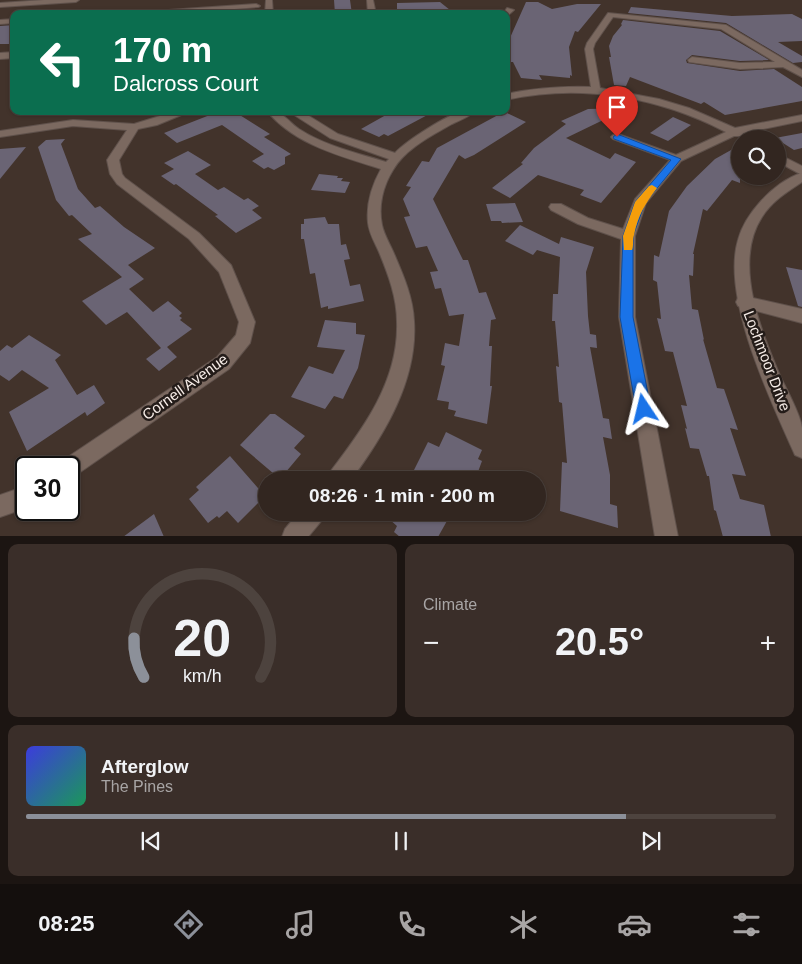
<!DOCTYPE html>
<meta charset="utf-8">
<style>
:root{--surface:#322620;--page:#3a2e29;--text:#f1f3f6;--muted:#a8a5a5;--line:#4d433e;--accent:#8c9099}
body{margin:0;font-family:Helvetica,sans-serif;background:var(--page);color:var(--text);height:100vh;display:flex;flex-direction:column;font-size:19px;white-space:nowrap}
*{box-sizing:border-box;margin:0}
p{font-size:16px;color:var(--muted)}
.icon{flex:none;width:28px;height:28px;fill:none;stroke:currentColor;stroke-width:2;stroke-linecap:round;stroke-linejoin:round}
.map{position:relative;height:536px;overflow:hidden}
.details{display:flex;flex-direction:column;gap:8px;padding:8px;background:#1c1512;flex:1}
.details>*{flex:none}
.banner{position:absolute;left:10px;top:10px;width:500px;height:105px;border-radius:10px;box-shadow:0 1px 4px #0004,0 0 0 1px var(--line);background:#0b6e4f;color:#fff;overflow:hidden}
.fabs{position:absolute;left:731px;top:130px;display:grid;gap:10px}
.fabs a{display:grid;place-items:center;width:55px;height:55px;border-radius:50%;background:var(--surface);box-shadow:0 1px 4px #0004,0 0 0 1px var(--line);font-size:25px}
.speed{position:absolute;left:15px;top:456px;display:flex;gap:10px;font-size:25px;font-weight:700;text-align:center}
.speed>*{display:grid;place-content:center;width:65px;height:65px;border-radius:50%;background:var(--surface);box-shadow:0 1px 4px #0004,0 0 0 1px var(--line);line-height:1}
.speed .limit{border:2px solid #111;border-radius:8px;background:#fff;color:#111}
.pin{position:absolute;display:grid;place-items:center;width:42px;height:42px;color:#fff;margin:-51px -21px;border-radius:50% 50% 50% 0;rotate:-45deg;box-shadow:0 0 5px #0007}
.pin .icon{rotate:45deg}
.me{position:absolute;width:55px;margin:-28px;rotate:350deg;stroke-linejoin:round;filter:drop-shadow(0 0 4px #0008)}
.turn{display:flex;align-items:center;gap:18px;height:105px;padding:0 20px;font-size:22px}
.turn .icon{width:65px;height:65px;stroke-width:2.5}
.turn b{display:block;font-size:35px;line-height:42px}
.big{font-size:38px;font-weight:800;line-height:1.1}
.details .card{flex:1;display:flex;flex-direction:column;justify-content:center;gap:8px;min-width:0;padding:0 18px;border-radius:10px;background:var(--page)}
.details .dial{align-items:center;gap:0}
.dial svg{height:130px;overflow:visible;fill:none;stroke:var(--line);stroke-width:7;stroke-linecap:round;text-anchor:middle}
.dial text{fill:var(--text);stroke:none}
.song{display:flex;align-items:center;gap:15px}
.cover{width:60px;height:60px;border-radius:8px;background:linear-gradient(135deg,hsl(240 70% 55%),hsl(150 70% 35%))}
.played{height:5px;border-radius:2px;background:linear-gradient(90deg,var(--accent) 80%,var(--line) 80%)}
.keys{display:flex;justify-content:space-around;direction:ltr}
.heat{display:flex;justify-content:space-between;align-items:center;font-size:28px;direction:ltr}
.details .tiles{flex:1;display:grid;gap:8px;grid-template-columns:1fr 1fr}
.card:last-child{grid-column:span 2}
.trip{position:absolute;left:258px;top:471px;width:288px;height:50px;border-radius:25px;background:var(--surface);box-shadow:0 1px 4px #0004,0 0 0 1px var(--line);font-weight:800;line-height:50px;text-align:center}
.tabs{display:flex;height:80px;justify-content:space-around;align-items:center;background:#140f0d;color:var(--muted)}
.tabs .icon{width:35px;height:35px}
.tabs .on{color:var(--accent)}
.tabs b{font-size:22px;color:var(--text)}
.map>svg:first-child{display:block}
.building{fill:#6a6474}
.lines{fill:none;stroke-linecap:round;stroke-linejoin:round}
.street-casing{stroke:#5f514b;stroke-width:2}
.secondary-casing{stroke:#5f514b;stroke-width:2}
.street{fill:#7b6960;fill-rule:evenodd}
.secondary{fill:#7b6960;fill-rule:evenodd}
.route{fill:#1a73e8;stroke:#114b97}
.slow{fill:#f59e0b}
.labels{text-anchor:middle;stroke-width:5;stroke-linejoin:round;paint-order:stroke}
.street-label{font-size:15px;fill:#f8eee9;stroke:#241c19}
</style>
<div class="map">
<svg width="802" height="537" viewBox="0 0 802 537">
<rect width="100%" height="100%" fill="#42332b"/>
<path class="building" d="M334,0H350L352,14H335Z
M440,2L455,14H397V3Z
M526,2H538L552,9L577,4H601L578,32L575,31L569,47L572,76L570,75V78L539,75L542,80L521,78L513,62H506V45L509,46V40Z
M631,7L732,16L792,14L802,19V41L778,42L802,56V62L793,63L726,23L628,13Z
M623,20L720,31L769,60L740,61L692,55L686,60L687,63L740,71L774,69L802,87V101L725,115L704,102L701,104L630,77L626,86L614,85L609,57H611L609,46L613,36L622,25L621,24Z
M14,25V44H0V26Z
M628,108L566,138L610,159L615,153L636,162L601,203L580,195L584,190L538,175L510,198L492,188L523,164L521,163L534,148L566,124L561,121L588,109Z
M220,111L227,116L235,112L270,134L264,137L291,154L285,157V164L274,170L268,167L264,169L252,161L264,154L222,125L177,143L164,133Z
M393,111H435L388,136L384,134L379,137L361,129Z
M507,113L526,122L474,155L465,159L459,155L433,199L463,260H468L479,293L486,292L496,319L491,320L489,346H492L490,386H492L487,424L454,416L456,411L448,409L449,402L437,400L445,366L441,365L445,343L459,346L464,314L449,316L441,288L435,289L430,272L438,271L427,246L416,248L404,217L410,216L403,199L411,187L406,186L422,161L429,162L437,148L498,115L501,116Z
M673,117L691,125L668,141L650,133Z
M802,133V148L794,150L775,138Z
M65,139L61,144L78,189L95,208L100,206L124,227L155,248L128,265L144,279L129,289L153,312L168,301L182,313L179,316L182,318L180,320L192,329L167,347L177,357L159,371L146,359L161,348L127,312L106,325L82,301L122,277L78,239L92,234L72,215L69,216L56,200L38,147L46,140Z
M740,145V183L732,180L707,211L703,209L693,254H694L693,276L689,275L692,309L698,310L704,340L703,339L717,388L724,389L738,430L730,428L746,476L732,474L740,499L764,505L771,537H723L716,511L714,510L709,476H707L699,449L690,448L685,428L687,429L681,405L687,406L673,352L665,351L657,318L661,319L657,282L653,280L654,255L659,257L669,211L687,186L715,159Z
M26,147L0,179V149Z
M188,151L211,165L195,174L218,190L224,187L244,200L248,198L259,206L252,210L262,218L236,233L215,216L218,215L176,184L174,185L161,176L174,169L164,163Z
M319,174L338,176L337,178H343L341,181L350,182L345,193L311,190Z
M515,203L523,222L502,223L501,221H491L486,204Z
M325,217L328,224H339L341,245L346,244L350,259L344,260L350,286L360,284L364,301L328,309V306L321,308L315,273L310,274L304,239H301V224H304V219Z
M520,225L559,244L561,237L594,247L586,272L588,316L590,334L596,335L597,348L590,347L603,418L609,419L612,439L603,437L610,475V504L617,506L618,528L560,511L562,462L567,463L562,403L559,402L556,366L559,367L555,321H552L553,294H558L560,257L537,250L533,255L505,241Z
M786,267L802,270V307L798,306Z
M325,320L356,323V334L365,335L358,368L343,399L334,396L325,409L291,397L309,366L333,374L345,350L317,347Z
M29,335L61,355L55,360L77,395L94,385L105,403L87,416L85,412L27,451L9,412L49,388L22,370L9,381L0,375V351L7,345L12,348Z
M270,414H275L305,436L294,448L301,454L280,479L240,445Z
M446,432L482,450L478,459L482,461L475,480H409L428,442L439,447Z
M230,456L265,496L238,523L227,511L219,518L217,516L208,523L189,499L199,490L196,487Z
M394,512H452L438,537H400L394,532L397,526L389,519Z
M154,514L164,537H123Z"/>
<g class="lines">
<defs>
<path id="street" d="M266,0H272L273,14H265Z
M367,0H373L376,14H368Z
M256,4L260,6L258,7L174,14H136L139,12Z
M507,8L514,10L506,17V14H503Z
M608,13L726,25L802,70V77L783,67L740,69L689,62L688,60L692,57L740,63L775,62L721,29L613,17L595,43L593,49L600,88L659,99L689,108L735,128L802,115V121L743,133L742,136H734L681,161L646,203L635,236V317L678,537H655L619,317L621,239L578,224L551,210L549,207L551,204H561L588,218L623,229L635,199L670,160L613,139L611,137L613,135H621L676,155L726,132C658,97 581,83 506,100V94C535,88 561,86 591,87L585,49L587,43Z
M14,19V23L0,24V20Z
M14,52V58L0,59V53Z
M176,111H191L157,125L138,129L119,160L122,174L125,178L199,233L231,265L255,322L250,343L229,369L76,475L69,479V468H59L62,461L217,357L236,335L239,322L219,272L189,239L117,184L110,174L107,160L127,130L73,126L0,137V131L73,120L134,124Z
M267,111C284,111 286,120 299,129C325,146 357,153 386,162L389,159L330,138L288,111H301L338,134L395,153C406,141 448,114 463,111C467,111 471,111 475,111C469,117 460,120 452,124C431,136 405,149 393,170C383,186 378,206 382,225C384,235 391,246 395,256C404,277 413,298 414,321C418,380 384,435 351,480H327L330,472C364,428 399,380 397,322C397,297 388,274 379,252C375,243 369,233 368,223C366,204 372,185 381,169C341,156 295,145 267,111Z
M778,154L802,166V175L778,162Z
M744,296L802,309V323L738,306L736,302L738,298Z
M26,486V508L0,517V495Z
M299,512H325L322,520L308,537H282L285,529Z"/>
<path id="secondary" d="M44,0H79L76,2L0,7V3Z
M802,173V182C787,192 772,201 762,217C732,263 762,334 781,378C787,390 801,416 802,428C802,437 802,448 802,458L795,455C771,401 721,298 738,240C742,225 751,212 761,201C771,190 787,177 802,173Z"/>
</defs>
<use href="#street" class="street-casing"/>
<use href="#secondary" class="secondary-casing"/>
<use href="#street" class="street"/>
<use href="#secondary" class="secondary"/>
</g>
<path class="route" d="M617,134L681,159L645,203L633,236V317L651,409L649,413L644,415L638,413L636,409L620,317L623,236L635,202L671,160L614,139L613,137Z"/>
<path class="slow" d="M652,185L657,188C645,204 638,215 634,235C632,240 634,245 632,250H624L623,236L635,202L649,186Z"/>
<g class="labels">
<g class="street-label">
<text transform="translate(767 361) rotate(69)" y="5">Lochmoor Drive</text>
<text transform="translate(185 387) rotate(-36)" y="5">Cornell Avenue</text>
</g>
</g>
</svg>
<div class="fabs">
<a><svg class="icon" aria-label="search" viewBox="0 0 24 24"><circle cx="10" cy="10" r="6"/><path d="M15 15l6 6"/></svg></a>
</div>
<div class="speed"><div class="limit">30</div></div>
<div class="pin" style="left:617px;top:137px;background:#d93025"><svg class="icon" aria-label="arrive" viewBox="0 0 24 24"><path d="M6 21V4h12l-3 4 3 4H6"/></svg></div>
<svg class="me" style="left:644px;top:409px" viewBox="-20 -20 40 40"><path d="M0-17L14 15 0 8-14 15z" fill="#1a73e8" stroke="#fff" stroke-width="4"/></svg>
<div class="trip">08:26 · 1 min · 200 m</div>
<div class="banner">
<div class="turn"><svg class="icon" aria-label="left" viewBox="0 0 24 24"><path d="M17 20v-9H6M10 6l-5 5 5 5"/></svg><div><b>170 m</b>Dalcross Court</div></div>
</div>
</div>
<section class="details">
<div class="tiles">
<div class="card dial"><svg viewBox="0 0 100 80">
<path d="M14 69A42 42 0 1 1 86 69"/>
<path d="M14 69A42 42 0 0 1 8 45" stroke="#8c9099"/>
<text x="50" y="56" font-size="32" font-weight="700">20</text>
<text x="50" y="72" font-size="11">km/h</text>
</svg></div>
<div class="card"><p>Climate</p>
<div class="heat"><a>−</a><b class="big">20.5°</b><a>+</a></div>
</div>
<div class="card">
<div class="song"><i class="cover"></i><div><b>Afterglow</b><p>The Pines</p></div></div>
<div class="played"></div>
<div class="keys"><svg class="icon" aria-label="previous" viewBox="0 0 24 24"><path d="M18 5L8 12l10 7zM5 5v14"/></svg><svg class="icon" aria-label="pause" viewBox="0 0 24 24"><path d="M8 5v14M16 5v14"/></svg><svg class="icon" aria-label="next" viewBox="0 0 24 24"><path d="M6 5l10 7-10 7zM19 5v14"/></svg></div>
</div>
</div>
</section>
<nav class="tabs">
<b>08:25</b>
<svg class="icon on" aria-label="directions" viewBox="0 0 24 24"><path d="M12 3l9 9-9 9-9-9zM9 14v-3h6M13 9l2 2-2 2"/></svg>
<svg class="icon" aria-label="music" viewBox="0 0 24 24"><path d="M9 18V5l10-2v13"/><circle cx="6" cy="18" r="3"/><circle cx="16" cy="16" r="3"/></svg>
<svg class="icon" aria-label="phone" viewBox="0 0 24 24"><path d="M5 4h4l2 5-3 2q2 4 5 5l2-3 5 2v4C11 20 4 13 5 4z"/></svg>
<svg class="icon" aria-label="climate" viewBox="0 0 24 24"><path d="M12 3v18M4 7l16 10M4 17L20 7"/></svg>
<svg class="icon" aria-label="car" viewBox="0 0 24 24"><path d="M5 17H2v-5l4-1 3-4h7l3 4 3 1v5h-3M9 17h6M6 11h13"/><circle cx="7" cy="17" r="2"/><circle cx="17" cy="17" r="2"/></svg>
<svg class="icon" aria-label="filters" viewBox="0 0 24 24"><path d="M4 7h16M4 17h16"/><circle cx="9" cy="7" r="2"/><circle cx="15" cy="17" r="2"/></svg>
</nav>
